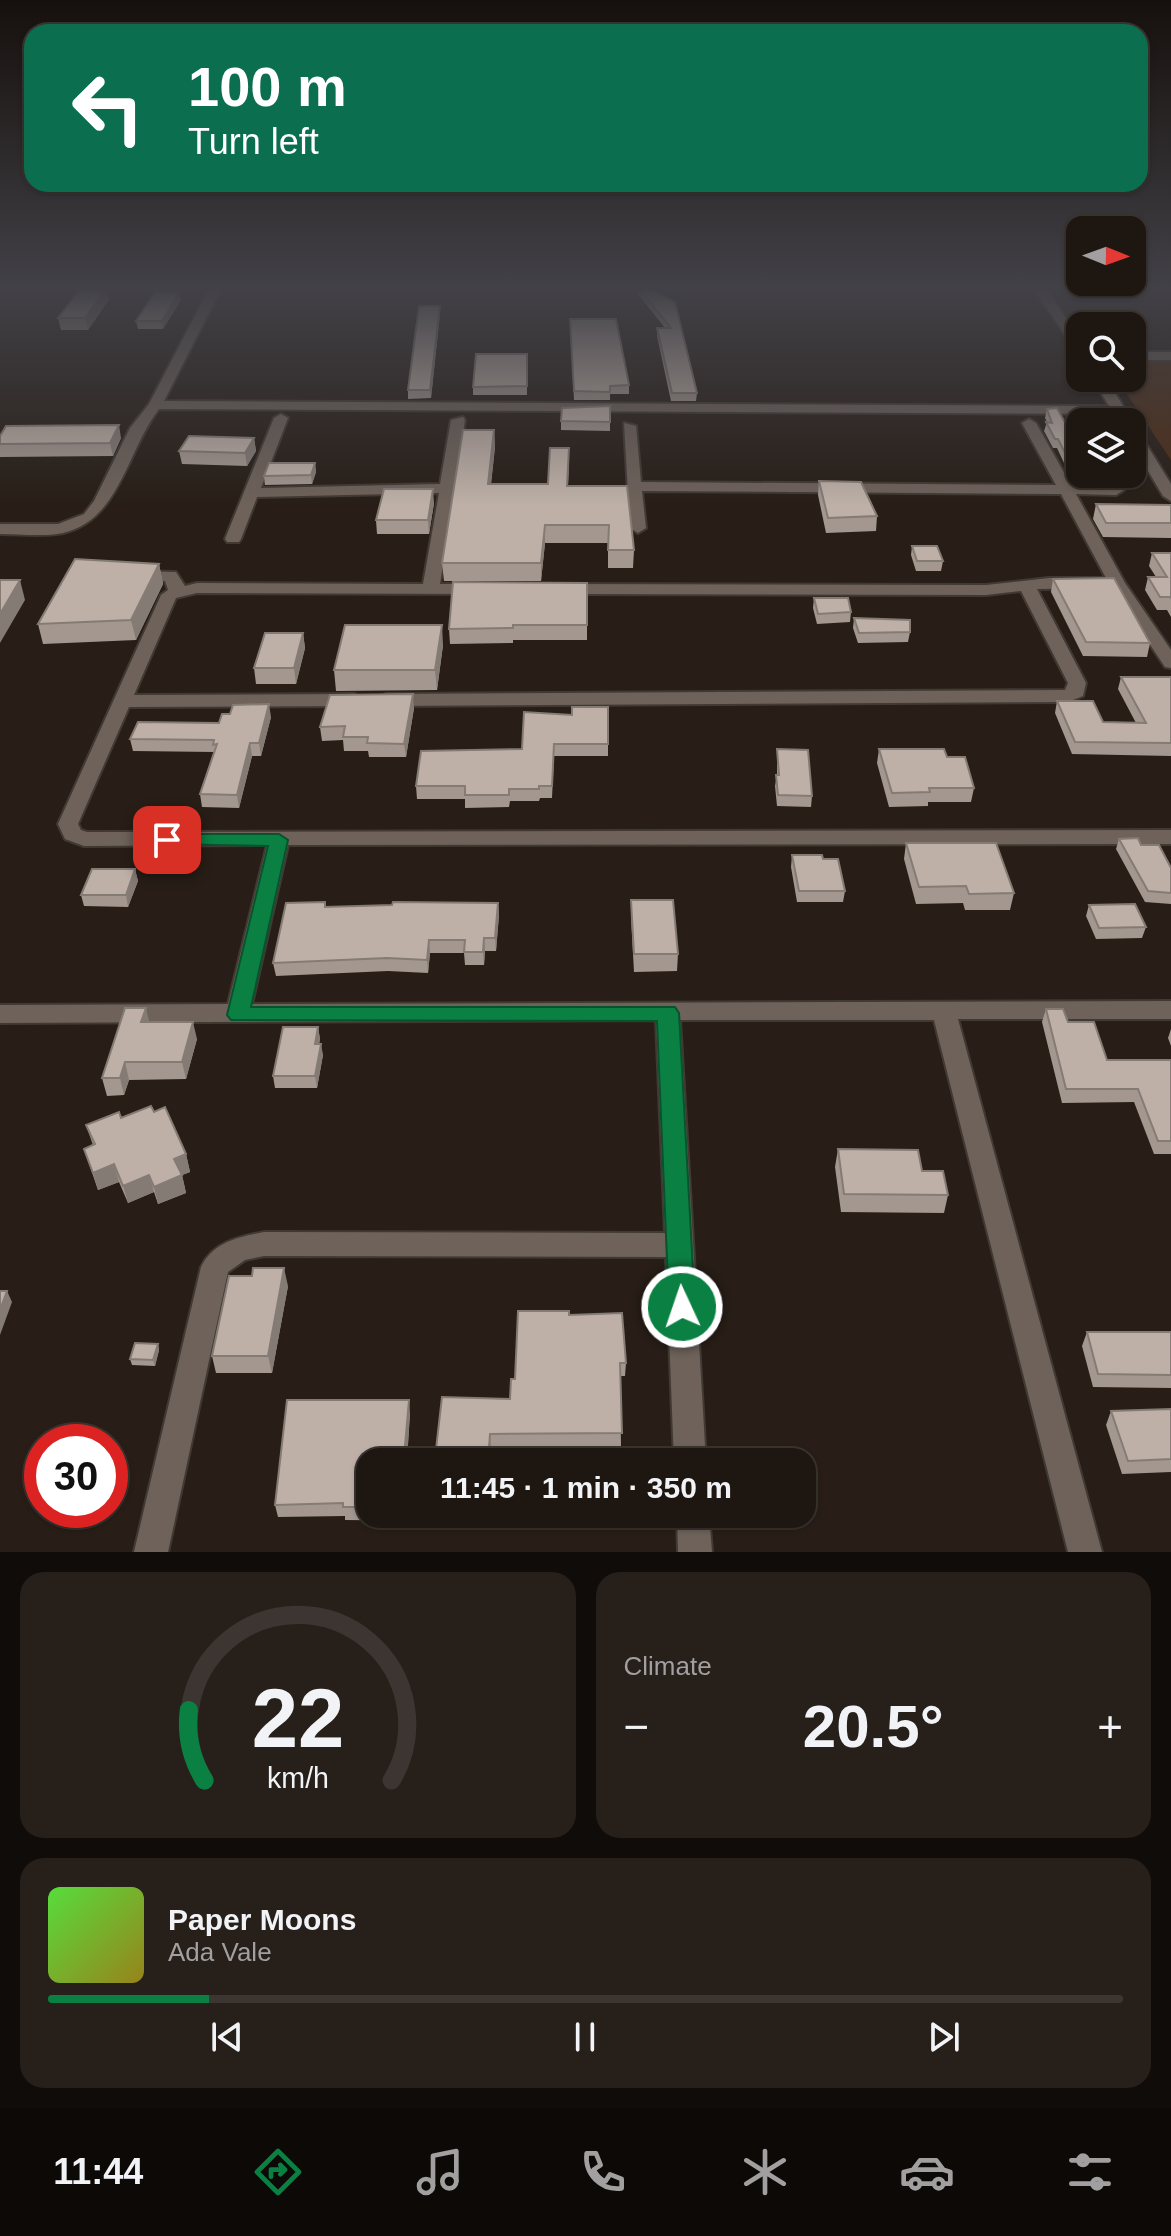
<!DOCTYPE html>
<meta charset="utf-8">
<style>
:root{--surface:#1e1611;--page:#261f1a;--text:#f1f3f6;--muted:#a19f9f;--line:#3c3531;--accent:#0b8043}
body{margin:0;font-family:Helvetica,sans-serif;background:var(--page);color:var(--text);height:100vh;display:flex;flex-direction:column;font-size:30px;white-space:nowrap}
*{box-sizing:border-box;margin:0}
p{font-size:26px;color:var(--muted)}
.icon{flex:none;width:44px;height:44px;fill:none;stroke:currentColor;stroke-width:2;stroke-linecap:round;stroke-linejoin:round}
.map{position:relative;height:1552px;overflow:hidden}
.side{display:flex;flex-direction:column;gap:20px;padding:20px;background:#100c09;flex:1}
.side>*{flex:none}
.top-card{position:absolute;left:24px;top:24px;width:1124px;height:168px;border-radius:24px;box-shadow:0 2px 6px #0004,0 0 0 2px var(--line);background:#0b6e4f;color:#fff;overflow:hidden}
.needle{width:52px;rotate:91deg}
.fabs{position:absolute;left:1066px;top:216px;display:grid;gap:16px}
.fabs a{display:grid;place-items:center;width:80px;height:80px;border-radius:16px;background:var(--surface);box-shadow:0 2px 6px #0004,0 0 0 2px var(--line);font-size:40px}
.speed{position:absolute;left:24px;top:1424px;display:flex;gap:16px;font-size:40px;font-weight:700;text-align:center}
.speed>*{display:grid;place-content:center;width:104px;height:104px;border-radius:50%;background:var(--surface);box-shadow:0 2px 6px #0004,0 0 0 2px var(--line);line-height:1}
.speed .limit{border:12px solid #d22;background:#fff;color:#111}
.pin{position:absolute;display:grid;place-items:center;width:68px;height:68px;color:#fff;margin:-34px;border-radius:16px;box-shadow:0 4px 12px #0006}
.me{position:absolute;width:88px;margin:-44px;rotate:357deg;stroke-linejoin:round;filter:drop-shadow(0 0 6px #0008)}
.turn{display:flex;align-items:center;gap:28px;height:168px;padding:0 32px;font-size:36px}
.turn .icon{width:104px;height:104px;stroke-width:2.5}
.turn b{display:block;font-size:56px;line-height:68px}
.big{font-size:60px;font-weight:800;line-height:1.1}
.side .tile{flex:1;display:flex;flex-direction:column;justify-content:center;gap:12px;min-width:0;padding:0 28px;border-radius:24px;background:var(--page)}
.side .dial{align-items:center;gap:0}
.dial svg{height:208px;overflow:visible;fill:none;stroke:var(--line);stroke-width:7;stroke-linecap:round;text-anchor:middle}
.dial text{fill:var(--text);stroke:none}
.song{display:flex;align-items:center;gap:24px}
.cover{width:96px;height:96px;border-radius:12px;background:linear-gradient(135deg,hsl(110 70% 55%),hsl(50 70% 35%))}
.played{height:8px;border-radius:4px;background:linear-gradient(90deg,var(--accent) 15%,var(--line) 15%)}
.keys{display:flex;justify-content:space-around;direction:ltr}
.heat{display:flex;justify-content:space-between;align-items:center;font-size:44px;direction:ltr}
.side .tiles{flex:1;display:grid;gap:20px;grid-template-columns:1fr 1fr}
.tile:last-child{grid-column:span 2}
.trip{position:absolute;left:356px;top:1448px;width:460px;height:80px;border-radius:24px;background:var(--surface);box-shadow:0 2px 6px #0004,0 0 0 2px var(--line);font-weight:800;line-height:80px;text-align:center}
.tab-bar{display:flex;height:128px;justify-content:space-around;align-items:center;background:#0c0907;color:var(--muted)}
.tab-bar .icon{width:56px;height:56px}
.tab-bar .current{color:var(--accent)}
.tab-bar b{font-size:36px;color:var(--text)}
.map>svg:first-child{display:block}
.green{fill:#4d2e18}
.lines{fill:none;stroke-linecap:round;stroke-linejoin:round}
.minor-casing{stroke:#413934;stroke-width:4}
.minor{fill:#6e625a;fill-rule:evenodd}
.wall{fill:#a39790}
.shaded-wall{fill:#857b75}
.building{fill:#beb0a7;stroke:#857b75;stroke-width:2}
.route{fill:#0b8043;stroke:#07532c;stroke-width:2}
</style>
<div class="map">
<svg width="1171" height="1552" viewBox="0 0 1171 1552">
<rect width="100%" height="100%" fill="#281e17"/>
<path class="green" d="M1132,362H1171V460L1116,378H1132Z"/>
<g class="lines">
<defs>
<path id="minor" d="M209,289H221L164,401L1109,406L1092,378H1106L1131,419L1119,422L1114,414L159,409C127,450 120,520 63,533C44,537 20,534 0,534V524H58L84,514L94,501L130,428L149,404Z
M1034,289H1046L1080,339V352L1076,351Z
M1132,352H1171V360H1132Z
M281,414L288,418L261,488L440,484L451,420L463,417L465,420L440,584H478L486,589L478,594L197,593L176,598L134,695L354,694L363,700L354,706L129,707L78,824L81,830L87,832L1171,830V844L288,845L252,1004L1171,1001V1019H958L1102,1552H1068L934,1020H680L706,1462H674L666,1257L264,1256L245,1260L228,1272L168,1552H134L201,1267C213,1242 239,1237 264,1232L665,1233L656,1020L0,1023V1005L228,1004L267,845L84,846L65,839L58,824L161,595L168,590L165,581L130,579L128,575L130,571L176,572L185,586L197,583L423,584L439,493L257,497L241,539L239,542H227L225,539L274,418Z
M1029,419L1036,423L1071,485H1116L1124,490L1116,495L1076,494L1125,583L1171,650V668L1165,667L1112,588L1037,589L1086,683L1083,696L1068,702L386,706L377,700L386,694L1065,690L1068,683L1021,591L986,595L562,594L554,589L562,584L986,585L1049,578H1106L1061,494L642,491L646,528L638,533L630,528L624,423L636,426L641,482L1056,485L1022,423Z
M1132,428L1137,429L1171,484V501L1163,496L1132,444Z
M677,1514H709L712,1552H678Z"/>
</defs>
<use href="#minor" class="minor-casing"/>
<use href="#minor" class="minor"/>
</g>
<path class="wall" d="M80,289H107L109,299L88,330H61L58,318Z
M634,289H649L675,302L697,393L696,401H671L657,336V328H665Z
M181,300L163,329H138L136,321Z
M440,306V314L431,398L408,399V390Z
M570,319L629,385V394H610V400H574Z
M527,354V395H473V387Z
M610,406V431L561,430V421Z
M1047,409L1080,450V474H1091L1090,481L1072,480L1057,448H1053L1044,431L1047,422L1045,418Z
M494,430L495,447L491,484H548L569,465L568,486L634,550L633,568H608V543H545L541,581H444L442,563Z
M0,436L121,438L113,456L0,457Z
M254,438L256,451L247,466L182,464L179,451Z
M315,463L316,472L312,484L265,485L264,476Z
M819,481L877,516L876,531L826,533L818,495Z
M434,503L429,534H377L376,520Z
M1096,504L1171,505V538L1103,537L1093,519Z
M912,546L943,561L941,571H916L911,555Z
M1152,553H1171V617L1167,610H1157L1145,590L1148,577H1156L1149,566Z
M159,564L163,584L136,640L43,644L38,624Z
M1053,579L1150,643L1147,657L1083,656L1051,592Z
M587,583V640H513V643L450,644L449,629Z
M814,598L851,612L850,622L817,624L813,608Z
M854,618L910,632L908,642L858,643L853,628Z
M303,633L305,648L296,684H256L254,668Z
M443,645L437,690L336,691L334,670Z
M1121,677H1171V756L1072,754L1055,713L1057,701L1103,722L1136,723L1118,689Z
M608,707V756H554L552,798H540L539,801H510L509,807L465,808V799H417L416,786L522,749L572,715Z
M414,708L406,757H369L368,751H344L343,740L322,741L320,727Z
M230,714L271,717L261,756H252L239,808L202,807L200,794L214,752L133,751L130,739L219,723Z
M777,749L812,796L811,807L777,806L775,786L777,775Z
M879,749L947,757L974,788L971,802H928V806L889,807L877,763Z
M1119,839L1141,845L1171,868V904L1145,902L1116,849Z
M906,843L1014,893L1010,910H965L963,903L916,904L904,859Z
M792,855L823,859L845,891L843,902H797L791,867Z
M135,869L138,881L128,907L84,906L81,895Z
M631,900L678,954L677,971L634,972L631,917Z
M325,902L326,907L498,903L499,915L496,951H485L484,965H465L464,953H430L428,973L388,971L276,976L273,963Z
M1089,905L1146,927L1142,938L1096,939L1086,916Z
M1046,1009L1068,1022L1107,1060H1171V1154H1154L1134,1102L1062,1103L1042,1022Z
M149,1022L197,1039L186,1079L129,1080L124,1095L107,1096L102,1078Z
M318,1027L320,1039L319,1044L323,1055L317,1088H275L273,1076Z
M1171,1029V1046L1168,1038Z
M154,1112L186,1154L190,1172L182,1175L186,1193L158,1204L154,1192L128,1203L119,1182L98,1190L84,1149L93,1145L86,1125Z
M838,1149L948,1195L944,1213L841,1212L835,1167Z
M288,1286L272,1373H216L212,1356Z
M569,1315L626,1363L625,1376H620L621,1446L491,1447L490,1462H370V1514H486L485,1526L431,1524L430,1521L345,1520V1516L278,1517L275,1505L410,1413L407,1458H435L510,1399L515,1379Z
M1087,1332H1171V1388L1093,1387L1082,1346Z
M158,1344L159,1350L155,1366L132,1365L130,1359Z
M1171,1409V1472L1122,1474L1106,1425L1111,1411Z"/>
<path class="shaded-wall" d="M106,289L109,299L88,330L85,318Z
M179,292L181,300L163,329L162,321Z
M440,306V314L431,398L430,390Z
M119,425L121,438L113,456L110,443Z
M494,430L495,447L489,502L488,484Z
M254,438L256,451L247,466L245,453Z
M315,463L316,472L312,484L311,475Z
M433,489L434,503L429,534L428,520Z
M545,525V543L541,581V563Z
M159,564L163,584L136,640L131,620Z
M20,580L25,600L0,643V614Z
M442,625L443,645L437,690L435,670Z
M303,633L305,648L296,684L294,668Z
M413,694L414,708L406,757L404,744Z
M269,704L271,717L261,756L259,743Z
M250,743L252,756L239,808L237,795Z
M135,869L138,881L128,907L126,895Z
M498,903L499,915L496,951L495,938Z
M484,938L485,951L484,965L483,952Z
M429,940L430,953L428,973L427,960Z
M146,1008L150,1025L141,1022Z
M193,1022L197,1039L186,1079L182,1062Z
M318,1027L320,1039L317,1055L315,1044Z
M321,1044L323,1055L317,1088L315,1076Z
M125,1062L129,1080L124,1095L120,1078Z
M186,1154L190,1172L182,1175L186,1193L158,1204L154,1187L174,1159Z
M114,1164L119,1182L98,1190L93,1173Z
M149,1175L154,1192L128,1203L123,1186Z
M284,1268L288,1286L272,1373L268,1356Z
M7,1291L12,1302L0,1335V1310Z
M158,1344L159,1350L155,1366L153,1360Z
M409,1400L410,1413L407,1462L404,1457Z
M490,1434L491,1447L490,1462H488Z"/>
<path class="building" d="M80,289H106L85,318H58Z
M639,289H649L675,302L697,393H672L657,328H671Z
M155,292H179L162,321H136Z
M419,306H440L430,390H408Z
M570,319H616L629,385L610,386V392L574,391Z
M476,354H527V386L473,387Z
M610,406V422L561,421L562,408Z
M1057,408L1080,450V471H1074L1058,439H1055L1046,422L1052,423L1047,409Z
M119,425L110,443L0,444V436L6,426Z
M463,430H494L488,484H548L550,448H569L567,486H627L634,550H608L609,525H545L541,563H442Z
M189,436L254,438L245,453L179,451Z
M269,463H315L311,475L264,476Z
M819,481L861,482L877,516L828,518Z
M384,489H433L428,520H376Z
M1096,504L1171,505V523H1106Z
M912,546H937L943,561H917Z
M1152,553H1171V598L1170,597H1160L1148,577H1167Z
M75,559L159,564L131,620L38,624Z
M1114,578L1150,643L1086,642L1053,579Z
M0,580H20L0,614Z
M453,582L587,583V625H513V628L449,629Z
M814,598H848L851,612L818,614Z
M854,618L910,620V632L859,633Z
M345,625H442L435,670H334Z
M265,633H303L294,668H254Z
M1121,677H1171V743L1075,742L1057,701H1093L1103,722L1146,723Z
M413,694L404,744L367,743L368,737H343L345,726L320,727L330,695Z
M269,704L259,743H250L237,795L200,794L217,744L213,745L214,740L130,739L138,722L219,723L222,714H230L233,705Z
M572,707H608V744H554L552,786H539V789H509V795H465V786H416L421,751L522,749L524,712L572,715Z
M777,749L808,750L812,796L778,795L776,775H779Z
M879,749H944L947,757H965L974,788H929L930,792L892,793Z
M1138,838L1141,845H1159L1171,868V893L1148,891L1119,839Z
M906,843H996L1014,893L969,894L966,886L919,887Z
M792,855H822L823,859H838L845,891H799Z
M92,869H135L126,895H81Z
M631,900H673L678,954H634Z
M325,902V907L392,905L393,902L498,903L495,938H484L483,952H464L465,940H429L427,960L387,958L273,963L286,903Z
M1135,904L1146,927L1099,928L1089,905Z
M125,1008H146L141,1022H193L182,1062H125L120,1078H102Z
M1046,1009H1063L1068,1022H1094L1107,1060H1171V1141H1158L1138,1089H1066Z
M283,1027H318L315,1044H321L315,1076H273Z
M151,1106L154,1112L165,1107L186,1154L174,1159L182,1175L154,1187L149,1175L123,1186L114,1164L93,1173L84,1149L95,1144L86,1125L119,1112L121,1118Z
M838,1149L918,1150L922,1171H943L948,1195L844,1194Z
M253,1268H284L268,1356H212L229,1276H252Z
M0,1291H7L0,1310Z
M518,1311H569V1315L622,1313L626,1363H620L622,1433L490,1434L488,1462H370V1507H343V1503L275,1505L287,1400H409L404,1457L435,1458L442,1397L510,1399L511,1379H515Z
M1087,1332H1171V1375L1098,1374Z
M135,1343L158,1344L153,1360L130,1359Z
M1171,1409V1459L1128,1461L1111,1411Z"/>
<linearGradient id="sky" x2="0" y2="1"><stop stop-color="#16100d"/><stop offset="0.57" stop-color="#424147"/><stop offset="1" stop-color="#424147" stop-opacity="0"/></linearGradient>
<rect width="1171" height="506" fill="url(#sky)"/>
<path class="route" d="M167,834H279L288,840L251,1007H675L679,1013L695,1307L692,1315L682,1319L673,1315L669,1307L657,1021L231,1020L227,1015L268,846L161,844L158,840L161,835Z"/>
</svg>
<div class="fabs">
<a><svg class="needle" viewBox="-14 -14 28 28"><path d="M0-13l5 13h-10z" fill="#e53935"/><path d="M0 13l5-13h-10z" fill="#a19f9f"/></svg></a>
<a><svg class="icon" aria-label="search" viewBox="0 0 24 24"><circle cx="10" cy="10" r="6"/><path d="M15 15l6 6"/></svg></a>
<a><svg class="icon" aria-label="layers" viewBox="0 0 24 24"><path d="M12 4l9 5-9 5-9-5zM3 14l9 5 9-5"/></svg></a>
</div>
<div class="speed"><div class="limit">30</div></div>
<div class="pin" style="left:167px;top:840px;background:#d93025"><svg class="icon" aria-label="arrive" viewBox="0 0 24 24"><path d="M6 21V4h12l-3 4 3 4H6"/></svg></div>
<svg class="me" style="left:682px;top:1307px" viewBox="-20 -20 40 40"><circle r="17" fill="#0b8043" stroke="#fff" stroke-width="3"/><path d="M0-11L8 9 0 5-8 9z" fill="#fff"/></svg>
<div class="trip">11:45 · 1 min · 350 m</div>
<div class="top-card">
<div class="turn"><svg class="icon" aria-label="left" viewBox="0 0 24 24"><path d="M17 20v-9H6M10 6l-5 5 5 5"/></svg><div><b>100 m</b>Turn left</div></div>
</div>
</div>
<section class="side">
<div class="tiles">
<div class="tile dial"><svg viewBox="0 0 100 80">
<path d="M14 69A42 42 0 1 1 86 69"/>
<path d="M14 69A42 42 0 0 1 8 42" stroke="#0b8043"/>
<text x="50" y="56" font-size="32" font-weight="700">22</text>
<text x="50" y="72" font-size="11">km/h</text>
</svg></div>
<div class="tile"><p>Climate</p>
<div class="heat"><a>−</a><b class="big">20.5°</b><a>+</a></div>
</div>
<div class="tile">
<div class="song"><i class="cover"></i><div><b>Paper Moons</b><p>Ada Vale</p></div></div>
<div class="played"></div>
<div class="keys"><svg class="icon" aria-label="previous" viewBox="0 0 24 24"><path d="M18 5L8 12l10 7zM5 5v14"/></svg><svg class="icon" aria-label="pause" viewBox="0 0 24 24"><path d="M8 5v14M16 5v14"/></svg><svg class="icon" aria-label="next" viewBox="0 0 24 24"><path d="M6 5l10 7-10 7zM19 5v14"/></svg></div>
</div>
</div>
</section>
<nav class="tab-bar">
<b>11:44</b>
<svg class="icon current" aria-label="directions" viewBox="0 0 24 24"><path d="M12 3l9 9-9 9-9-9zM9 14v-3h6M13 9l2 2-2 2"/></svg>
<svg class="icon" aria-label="music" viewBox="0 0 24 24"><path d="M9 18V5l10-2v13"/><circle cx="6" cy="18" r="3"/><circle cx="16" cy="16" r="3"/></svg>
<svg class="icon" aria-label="phone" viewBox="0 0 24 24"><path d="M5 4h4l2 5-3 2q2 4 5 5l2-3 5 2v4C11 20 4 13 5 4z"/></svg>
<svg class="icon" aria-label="climate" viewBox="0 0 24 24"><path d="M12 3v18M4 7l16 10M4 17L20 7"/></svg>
<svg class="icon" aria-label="car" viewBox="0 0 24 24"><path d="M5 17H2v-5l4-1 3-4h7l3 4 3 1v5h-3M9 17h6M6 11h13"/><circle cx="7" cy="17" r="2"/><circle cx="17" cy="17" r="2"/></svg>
<svg class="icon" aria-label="filters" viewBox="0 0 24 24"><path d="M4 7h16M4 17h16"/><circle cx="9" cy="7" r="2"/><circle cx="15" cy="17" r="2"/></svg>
</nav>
